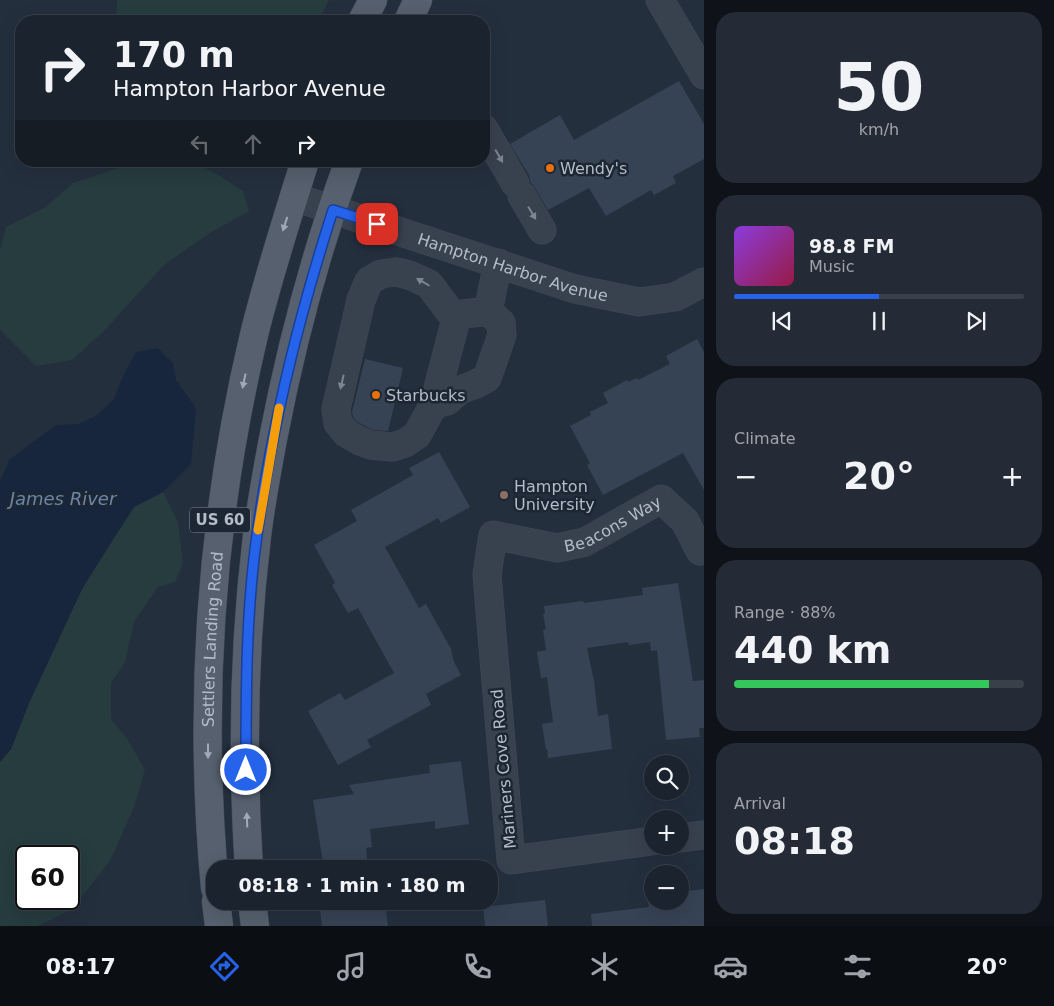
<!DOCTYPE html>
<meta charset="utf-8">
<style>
:root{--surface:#1b232e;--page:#242b36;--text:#f1f3f6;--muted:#a0a4aa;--line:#39404a;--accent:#2563eb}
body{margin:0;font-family:"DejaVu Sans",sans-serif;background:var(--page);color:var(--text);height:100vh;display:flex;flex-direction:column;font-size:19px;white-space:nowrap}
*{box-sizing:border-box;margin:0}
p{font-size:16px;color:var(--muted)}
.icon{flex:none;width:28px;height:28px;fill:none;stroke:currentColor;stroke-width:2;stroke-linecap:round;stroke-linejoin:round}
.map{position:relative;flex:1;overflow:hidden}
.sheet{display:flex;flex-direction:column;gap:12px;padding:12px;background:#0f1319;width:350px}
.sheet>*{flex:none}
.banner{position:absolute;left:15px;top:15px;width:475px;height:152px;border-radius:20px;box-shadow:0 5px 20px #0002,0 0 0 1px var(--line);background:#1b232e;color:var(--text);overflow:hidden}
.tools{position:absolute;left:644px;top:755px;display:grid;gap:10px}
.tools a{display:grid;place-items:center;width:45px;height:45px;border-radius:50%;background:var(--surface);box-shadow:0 5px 20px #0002,0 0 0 1px var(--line);font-size:25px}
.speed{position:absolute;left:15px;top:845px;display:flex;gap:10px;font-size:25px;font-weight:700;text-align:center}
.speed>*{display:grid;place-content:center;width:65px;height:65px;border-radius:50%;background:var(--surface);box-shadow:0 5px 20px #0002,0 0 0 1px var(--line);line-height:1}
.speed .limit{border:2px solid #111;border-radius:8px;background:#fff;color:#111}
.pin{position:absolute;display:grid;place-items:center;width:42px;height:42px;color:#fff;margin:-21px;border-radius:10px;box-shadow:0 2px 8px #0006}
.me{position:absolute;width:55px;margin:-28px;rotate:0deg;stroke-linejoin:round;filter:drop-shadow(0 0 4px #0008)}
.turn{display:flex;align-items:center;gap:18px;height:105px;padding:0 15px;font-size:22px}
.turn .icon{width:65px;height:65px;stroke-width:2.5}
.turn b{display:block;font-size:35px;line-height:42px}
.lanes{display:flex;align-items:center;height:48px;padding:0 15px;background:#0003;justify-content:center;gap:25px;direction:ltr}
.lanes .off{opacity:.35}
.big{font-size:38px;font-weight:700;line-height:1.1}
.sheet .card{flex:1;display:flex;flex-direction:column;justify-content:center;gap:8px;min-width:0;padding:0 18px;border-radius:20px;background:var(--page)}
.sheet .dial{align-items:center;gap:0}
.dial b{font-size:65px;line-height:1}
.song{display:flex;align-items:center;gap:15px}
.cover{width:60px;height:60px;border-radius:8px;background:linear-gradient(135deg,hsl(270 70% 55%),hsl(340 70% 35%))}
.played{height:5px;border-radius:2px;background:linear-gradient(90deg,var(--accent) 50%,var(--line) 50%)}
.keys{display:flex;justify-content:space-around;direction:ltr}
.heat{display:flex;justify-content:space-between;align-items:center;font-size:28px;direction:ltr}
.charge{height:8px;border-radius:4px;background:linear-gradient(90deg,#34c759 88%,var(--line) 0)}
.trip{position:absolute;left:206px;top:860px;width:292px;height:50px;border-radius:20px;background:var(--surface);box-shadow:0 5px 20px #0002,0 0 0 1px var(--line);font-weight:700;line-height:50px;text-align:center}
.tabs{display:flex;height:80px;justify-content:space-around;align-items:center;background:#0b0e12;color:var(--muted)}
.tabs .icon{width:35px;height:35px}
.tabs .current{color:var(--accent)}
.tabs b{font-size:22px;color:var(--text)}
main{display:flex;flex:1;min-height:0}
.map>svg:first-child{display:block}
.green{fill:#263c3f;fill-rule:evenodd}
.water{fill:#17263c}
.building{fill:#364354}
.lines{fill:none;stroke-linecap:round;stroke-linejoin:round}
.minor-casing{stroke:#414a57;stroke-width:29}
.major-casing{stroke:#414a57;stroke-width:29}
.minor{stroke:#38414e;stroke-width:28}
.major{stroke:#56606e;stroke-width:28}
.oneway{fill:#7c8592}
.oneway2{fill:#a1aab7}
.route-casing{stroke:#184099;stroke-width:12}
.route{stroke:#2563eb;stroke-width:9}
.slow{stroke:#f59e0b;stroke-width:9}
.food-dot{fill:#e8710a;stroke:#1d2633;stroke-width:2}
.education-dot{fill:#8d6e63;stroke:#1d2633;stroke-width:2}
.labels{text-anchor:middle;stroke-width:5;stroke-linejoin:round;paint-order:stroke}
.shield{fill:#1d2633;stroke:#878f9c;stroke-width:1}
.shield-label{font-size:15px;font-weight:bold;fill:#b4bcc9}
.poi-label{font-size:16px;fill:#b4bcc9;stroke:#1d2633;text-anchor:start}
.street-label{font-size:16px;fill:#b4bcc9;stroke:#1d2633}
.water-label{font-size:18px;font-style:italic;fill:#6d86a8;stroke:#1d2633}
</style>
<main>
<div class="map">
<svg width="704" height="926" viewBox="0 0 704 926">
<rect width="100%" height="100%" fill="#242f3e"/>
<path class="green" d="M117,0H329L318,21H116Z
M139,161H192L217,174L243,191L249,211L210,233L165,264L103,332L72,360L36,366L0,330V250L6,227L46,207L73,183Z
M163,492L178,522L183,564L175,582L158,587L134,622L125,662L111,683V719L128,740L145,770L134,807L110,861L71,910L37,926H0V762L11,749L29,703L82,589L134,507ZM26,856H69V899H26Z"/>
<path class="water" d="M158,348L173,363L176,380L196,408L191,464L163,492L134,507L113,539L82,589L29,703L11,749L0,762V481L10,459L56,425L78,424L96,416L114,399L124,374L136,352Z"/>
<path class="building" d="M679,81L704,124V159L673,176L676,183L654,195L651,190L606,216L589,188L548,210L535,188L531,183L529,175L510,144L560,115L574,140Z
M697,339L704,352V490L683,453L603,495L587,465L590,463L570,426L591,415L590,412L608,403L603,393L627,380L628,382L637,378L638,380L670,364L666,356Z
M365,359L403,368L388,431L374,430L367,427L356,421L353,417L352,412Z
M439,452L470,507L441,523L438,518L385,547L419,608L426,604L451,649L454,662L461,675L426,694L431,705L367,740L371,747L338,765L308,711L340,693L345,700L394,673L358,608L348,613L332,585L335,583L314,545L357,521L351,510L413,475L409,468Z
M678,583L693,681L704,680V728H699L700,737L666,740L657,650L651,651L650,642L629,645L628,642L587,648L594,681L598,716L608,714L612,749L548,758L547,749L546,750L542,724L553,722L547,677L541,678L537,652L546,650L543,630L546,629L543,614L545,613L544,606L583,601L584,603L643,595L642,588Z
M461,761L469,824L435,829V821L370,829L372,847L366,848L368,869H324L313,800L354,794L349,785L430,773L429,765Z
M704,889V926H592L591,914L649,907L647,897L652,896V901H680V892Z
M545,900L548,926H485L483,907Z
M319,901H385L388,926H322Z"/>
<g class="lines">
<defs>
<g id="minor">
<path d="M660,0L704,75"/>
<path d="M484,129L515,183"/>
<path d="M522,196L542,230"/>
<path id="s1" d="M294,197L575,289L639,302L675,297L704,282"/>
<path d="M457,315L434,404L417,435L405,443L393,447L371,445L360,441L346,433L338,423L336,409L361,300L369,281L381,274L396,272L409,275L429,284L450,312L457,315L488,311L498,263"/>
<path d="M434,404L447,401L460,390L476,384L487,378L502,335L501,323L488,311"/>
<path d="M680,838L704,835"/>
<path id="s2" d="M652,841L511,860L487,575L493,535L557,548L585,542L661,499L685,521L700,551L704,549"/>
</g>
<g id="major">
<path d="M362,21L373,0"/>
<path d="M408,21L418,0"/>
<path d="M249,869C242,761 244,643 257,536C261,503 267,471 273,439C291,345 316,251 349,161"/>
<path id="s3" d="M215,888C198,704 211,516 254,335C268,277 287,219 305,161"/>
<path d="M216,901L219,926"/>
<path d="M252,901L255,926"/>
</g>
</defs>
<use href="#minor" class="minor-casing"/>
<use href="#major" class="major-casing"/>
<use href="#minor" class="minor"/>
<use href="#major" class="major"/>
</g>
<defs><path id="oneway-solid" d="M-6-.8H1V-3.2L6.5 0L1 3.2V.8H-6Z" transform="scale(1.25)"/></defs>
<g class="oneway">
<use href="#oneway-solid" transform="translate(499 156) rotate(60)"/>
<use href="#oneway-solid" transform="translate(532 213) rotate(59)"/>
<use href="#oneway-solid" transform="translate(423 282) rotate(-150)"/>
<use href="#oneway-solid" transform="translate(342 382) rotate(103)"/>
</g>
<g class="oneway2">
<use href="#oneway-solid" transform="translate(285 224) rotate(108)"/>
<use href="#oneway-solid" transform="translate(244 381) rotate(102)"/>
<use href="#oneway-solid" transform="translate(208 751) rotate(90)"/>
<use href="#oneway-solid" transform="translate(247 820) rotate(-92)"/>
</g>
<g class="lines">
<defs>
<path id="route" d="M246,770C246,691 246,612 257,535C272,424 299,316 333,210L377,224"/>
</defs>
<use href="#route" class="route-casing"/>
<use href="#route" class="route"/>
<path class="slow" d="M258,530L279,408"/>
</g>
<g class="food-dot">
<circle cx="550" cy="168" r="5"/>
<circle cx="376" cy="395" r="5"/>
</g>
<circle class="education-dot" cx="504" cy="495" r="5"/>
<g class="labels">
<rect class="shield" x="190" y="507.5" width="60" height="25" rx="4"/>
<g class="shield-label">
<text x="220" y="525">US 60</text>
</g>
<g class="poi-label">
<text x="560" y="174">Wendy's</text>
<text x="386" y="401">Starbucks</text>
<text x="514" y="492">Hampton<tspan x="514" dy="18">University</tspan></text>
</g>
<g class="street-label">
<text dy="6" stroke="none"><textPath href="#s1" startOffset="230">Hampton Harbor Avenue</textPath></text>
<text dy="6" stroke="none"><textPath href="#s2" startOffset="595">Beacons Way</textPath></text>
<text dy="6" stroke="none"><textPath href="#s3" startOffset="249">Settlers Landing Road</textPath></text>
<text transform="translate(503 769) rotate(-95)" y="6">Mariners Cove Road</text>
</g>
<g class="water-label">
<text x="63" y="505">James River</text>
</g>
</g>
</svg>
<div class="tools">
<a><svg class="icon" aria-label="search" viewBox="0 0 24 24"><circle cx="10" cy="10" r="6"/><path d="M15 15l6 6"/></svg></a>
<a>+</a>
<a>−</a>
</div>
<div class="speed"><div class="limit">60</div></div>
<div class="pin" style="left:377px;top:224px;background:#d93025"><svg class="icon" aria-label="arrive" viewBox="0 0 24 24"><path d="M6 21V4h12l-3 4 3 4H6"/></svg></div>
<svg class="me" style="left:246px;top:770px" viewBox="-20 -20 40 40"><circle r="17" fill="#2563eb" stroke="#fff" stroke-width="3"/><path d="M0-11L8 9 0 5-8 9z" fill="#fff"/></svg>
<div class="trip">08:18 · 1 min · 180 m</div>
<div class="banner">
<div class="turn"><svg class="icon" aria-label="right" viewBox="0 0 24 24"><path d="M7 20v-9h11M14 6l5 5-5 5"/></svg><div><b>170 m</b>Hampton Harbor Avenue</div></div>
<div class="lanes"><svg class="icon off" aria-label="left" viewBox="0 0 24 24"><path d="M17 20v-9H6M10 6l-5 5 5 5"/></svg><svg class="icon off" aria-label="ahead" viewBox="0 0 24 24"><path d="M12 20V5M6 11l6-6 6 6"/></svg><svg class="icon" aria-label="right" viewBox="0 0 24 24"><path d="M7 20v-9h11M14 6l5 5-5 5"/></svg></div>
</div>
</div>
<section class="sheet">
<div class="card dial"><b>50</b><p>km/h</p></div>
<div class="card">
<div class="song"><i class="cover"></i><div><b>98.8 FM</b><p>Music</p></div></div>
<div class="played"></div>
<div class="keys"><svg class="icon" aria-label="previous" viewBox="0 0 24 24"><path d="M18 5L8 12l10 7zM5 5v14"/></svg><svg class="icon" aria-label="pause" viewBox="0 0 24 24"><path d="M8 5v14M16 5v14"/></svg><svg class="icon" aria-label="next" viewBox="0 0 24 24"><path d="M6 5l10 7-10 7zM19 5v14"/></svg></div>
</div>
<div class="card"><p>Climate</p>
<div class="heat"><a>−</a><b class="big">20°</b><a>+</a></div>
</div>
<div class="card"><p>Range · 88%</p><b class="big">440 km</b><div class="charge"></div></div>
<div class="card"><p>Arrival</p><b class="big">08:18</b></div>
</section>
</main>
<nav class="tabs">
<b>08:17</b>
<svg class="icon current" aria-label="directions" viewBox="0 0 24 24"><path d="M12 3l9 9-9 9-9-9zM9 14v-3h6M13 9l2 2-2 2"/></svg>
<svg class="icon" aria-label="music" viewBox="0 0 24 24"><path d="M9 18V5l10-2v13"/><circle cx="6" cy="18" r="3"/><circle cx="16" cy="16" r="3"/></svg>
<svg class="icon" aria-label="phone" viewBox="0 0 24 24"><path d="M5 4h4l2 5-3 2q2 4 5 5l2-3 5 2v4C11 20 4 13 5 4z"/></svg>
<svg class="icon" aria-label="climate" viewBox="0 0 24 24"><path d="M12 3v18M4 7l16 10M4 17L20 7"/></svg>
<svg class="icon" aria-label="car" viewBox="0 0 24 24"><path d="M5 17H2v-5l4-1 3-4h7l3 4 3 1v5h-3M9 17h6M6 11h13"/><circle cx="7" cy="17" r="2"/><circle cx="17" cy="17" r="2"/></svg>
<svg class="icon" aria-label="filters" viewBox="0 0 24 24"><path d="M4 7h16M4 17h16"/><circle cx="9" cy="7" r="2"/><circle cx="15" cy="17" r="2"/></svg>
<b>20°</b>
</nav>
